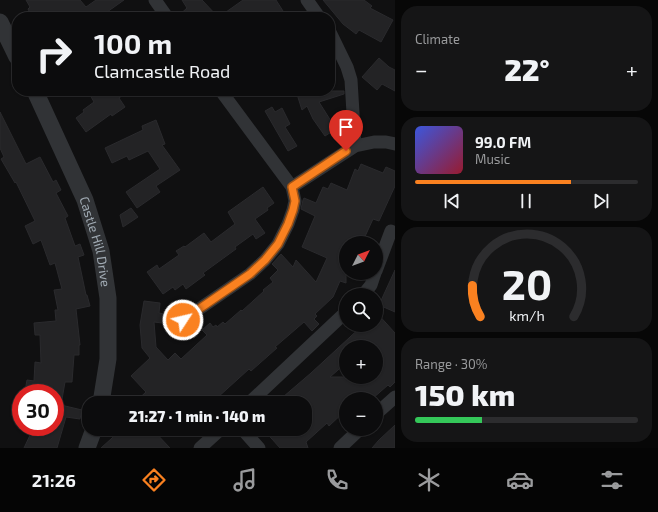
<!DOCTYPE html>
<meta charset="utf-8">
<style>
:root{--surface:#0c0c0d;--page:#151516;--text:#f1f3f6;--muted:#9a9b9d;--line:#2c2c2e;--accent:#fa8120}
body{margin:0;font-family:"Exo 2",sans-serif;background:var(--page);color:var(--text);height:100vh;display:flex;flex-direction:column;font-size:15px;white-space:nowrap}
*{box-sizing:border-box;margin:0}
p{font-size:13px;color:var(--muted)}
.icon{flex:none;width:22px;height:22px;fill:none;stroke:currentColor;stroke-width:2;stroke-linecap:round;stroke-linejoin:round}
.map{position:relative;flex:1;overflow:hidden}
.panel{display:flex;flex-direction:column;gap:6px;padding:6px;background:#070707;width:263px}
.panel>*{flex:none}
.top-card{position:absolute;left:12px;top:12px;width:323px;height:84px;border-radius:16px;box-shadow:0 1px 3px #0004,0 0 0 1px var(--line);background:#0c0c0d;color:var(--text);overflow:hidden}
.needle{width:26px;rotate:48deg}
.buttons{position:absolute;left:339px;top:236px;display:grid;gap:8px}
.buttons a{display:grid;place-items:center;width:44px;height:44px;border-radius:50%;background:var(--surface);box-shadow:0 1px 3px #0004,0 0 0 1px var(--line);font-size:20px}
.speed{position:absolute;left:12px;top:384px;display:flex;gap:8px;font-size:20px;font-weight:700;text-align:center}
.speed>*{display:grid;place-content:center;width:52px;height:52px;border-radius:50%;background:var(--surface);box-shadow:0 1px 3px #0004,0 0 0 1px var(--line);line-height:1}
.speed .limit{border:6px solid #d22;background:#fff;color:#111}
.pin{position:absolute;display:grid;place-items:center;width:34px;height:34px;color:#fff;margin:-41px -17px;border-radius:50% 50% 50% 0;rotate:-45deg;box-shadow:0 0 4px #0007}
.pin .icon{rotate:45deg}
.me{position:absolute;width:44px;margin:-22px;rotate:55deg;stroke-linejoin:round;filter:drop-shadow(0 0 3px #0008)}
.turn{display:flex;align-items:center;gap:14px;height:84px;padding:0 16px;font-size:18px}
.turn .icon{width:52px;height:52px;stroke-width:2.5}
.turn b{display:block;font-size:28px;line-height:34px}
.big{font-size:30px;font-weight:800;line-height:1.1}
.panel .widget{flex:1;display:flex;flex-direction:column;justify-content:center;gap:6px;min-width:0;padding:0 14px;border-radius:16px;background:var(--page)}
.panel .dial{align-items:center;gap:0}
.dial svg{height:104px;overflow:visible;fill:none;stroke:var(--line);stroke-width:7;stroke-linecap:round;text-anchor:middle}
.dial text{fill:var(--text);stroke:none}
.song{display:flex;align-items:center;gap:12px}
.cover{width:48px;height:48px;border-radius:6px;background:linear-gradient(135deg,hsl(230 70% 55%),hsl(350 70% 35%))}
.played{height:4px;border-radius:2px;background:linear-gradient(90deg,var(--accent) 70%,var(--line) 70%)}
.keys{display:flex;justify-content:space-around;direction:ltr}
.heat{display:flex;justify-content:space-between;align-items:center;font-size:22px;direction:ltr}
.charge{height:6px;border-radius:3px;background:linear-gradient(90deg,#34c759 30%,var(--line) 0)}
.trip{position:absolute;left:82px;top:396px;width:230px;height:40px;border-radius:16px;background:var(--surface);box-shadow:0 1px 3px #0004,0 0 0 1px var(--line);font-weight:800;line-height:40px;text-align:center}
.menu{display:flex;height:64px;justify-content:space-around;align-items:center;background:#050505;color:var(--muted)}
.menu .icon{width:28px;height:28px}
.menu .current{color:var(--accent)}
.menu b{font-size:18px;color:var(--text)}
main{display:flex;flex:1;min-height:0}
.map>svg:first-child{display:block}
.building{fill:#232325;stroke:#2a2a2d;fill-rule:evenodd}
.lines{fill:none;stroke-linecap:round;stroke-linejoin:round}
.minor{stroke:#313336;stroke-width:13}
.tertiary{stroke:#313336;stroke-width:17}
.route-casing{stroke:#a25415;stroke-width:10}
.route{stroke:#fa8120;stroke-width:7}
.labels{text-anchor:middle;stroke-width:4;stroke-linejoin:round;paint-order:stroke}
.street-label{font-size:13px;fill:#a0aab3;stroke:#0b0b0c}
</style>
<main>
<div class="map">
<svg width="395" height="448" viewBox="0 0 395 448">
<rect width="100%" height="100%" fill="#101011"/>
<path class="building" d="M26,0H80L86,7L96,0H124L100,17H17L29,11L28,9L30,7Z
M182,0H202L218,17H177L187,8Z
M243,0H276L283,11L271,17H219Z
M323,0H364L372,6L370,8L393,20L381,42L359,30L356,34L343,24Z
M379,58L389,67L395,70V91L382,84L377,90L362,77Z
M95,91H128L119,98L125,107L112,116L111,114L86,132L76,118L84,112L83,110L94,102L90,95Z
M296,91H344V94L319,102L336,129L325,136L313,119L307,106L302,110Z
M272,107L275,112L282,108L290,124L285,127L297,146L288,151L265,111Z
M0,112L26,164L40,157L53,182L56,180L61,190L56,193L68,216L65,218L75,246L80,244L84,255L78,257L86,295H87L90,306L76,309L80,345H79V355H74L72,382H65L61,405L82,410L80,419L66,417L57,448H24L31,433L38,435L40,427H55V393H34L25,391L27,380L34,381L35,362L41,363L40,335H35L34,323L56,321L55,310H58L54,290L62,289L55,263L50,265L41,240L33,244L25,226L35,221L16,182L15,183L1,159L4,157L0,148Z
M156,120L165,144L162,145L180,170L156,186L160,192L137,208L126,192L160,169L148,151L129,160L127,156L112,163L105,148L143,130L142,126Z
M361,164L383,173L386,167L395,171V186L379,221L373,219L362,243H346V283L340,281L333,297L315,314L317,316L314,319L319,324L312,331L304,322L275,347L277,348L251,371L249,369L217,398L222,403H162L156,396L149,403H134L146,392L131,376L150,358L142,348L140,325L144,301L160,303L159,313L164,314L162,323L154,322L156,347L168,360L175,353L181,359L207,335L202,330L210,323L213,327L216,325L217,327L223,322L225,324L241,310L242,311L264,291L263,290L273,282L270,278L278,270L272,264L281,254L293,267L296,260L316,282L327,258L302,247L315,216L301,209L303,200L304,198L316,203L323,187L328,189L331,183L347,190L355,169L358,171Z
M263,187L274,203L267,208L268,210L255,219L265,233L256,239L253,234L235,247L236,249L203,273L205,275L186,289L183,284L175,290L173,287L163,294L147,272L157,265L159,269L179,255L176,251L184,246L185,247L204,233L211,242L235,224L228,212Z
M131,208L138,217L123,227L120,215Z
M395,270V312L379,305Z
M376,312L395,333V382L390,387L388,385L372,399H346V410L329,426L327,423L306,442L308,448H280L263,429H305V421L313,413L305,403H276L311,373L363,325H376ZM346,347H376V377H330L346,363Z
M395,425V448H372L379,440Z
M122,429H152L170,448H101Z"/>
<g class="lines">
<path class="minor" d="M155,0L167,17
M307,0L319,17
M330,32L347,67L351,80L355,146
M292,187L355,146L374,142H386L395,144
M376,271L391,231
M363,295L371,285L375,273
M183,320L250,274L265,260L278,244L288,224L293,210L295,201L292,187L221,91
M249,403L346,312
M376,414L395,397
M242,429L259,448
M200,448L221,429
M340,448L360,429"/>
<g class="tertiary">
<path d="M0,22L17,57"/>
<path id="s1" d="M35,91L85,200L101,251L108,298V359L101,403"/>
<path d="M87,448L94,429"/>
</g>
</g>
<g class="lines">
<defs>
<path id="route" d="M183,320L250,274L265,260L278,244L288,224L293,210L295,201L292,187L346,151"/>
</defs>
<use href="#route" class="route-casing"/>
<use href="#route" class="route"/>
</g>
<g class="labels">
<g class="street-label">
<text dy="5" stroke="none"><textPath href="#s1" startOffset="163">Castle Hill Drive</textPath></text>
</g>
</g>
</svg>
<div class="buttons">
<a><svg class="needle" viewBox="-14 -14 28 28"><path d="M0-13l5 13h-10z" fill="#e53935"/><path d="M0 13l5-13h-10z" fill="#9a9b9d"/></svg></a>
<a><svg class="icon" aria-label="search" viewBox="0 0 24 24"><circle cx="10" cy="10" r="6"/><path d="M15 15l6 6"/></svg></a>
<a>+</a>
<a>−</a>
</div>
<div class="speed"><div class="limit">30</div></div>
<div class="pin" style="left:346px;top:151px;background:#d93025"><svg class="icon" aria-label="arrive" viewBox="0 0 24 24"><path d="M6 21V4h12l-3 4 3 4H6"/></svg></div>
<svg class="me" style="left:183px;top:320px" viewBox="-20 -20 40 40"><circle r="17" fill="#fa8120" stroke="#fff" stroke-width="3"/><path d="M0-11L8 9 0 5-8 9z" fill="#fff"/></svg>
<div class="trip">21:27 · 1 min · 140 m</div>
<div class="top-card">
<div class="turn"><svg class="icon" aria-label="right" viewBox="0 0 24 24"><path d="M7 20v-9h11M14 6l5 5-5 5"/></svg><div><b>100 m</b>Clamcastle Road</div></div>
</div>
</div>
<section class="panel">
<div class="widget"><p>Climate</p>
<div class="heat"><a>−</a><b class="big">22°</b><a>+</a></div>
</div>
<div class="widget">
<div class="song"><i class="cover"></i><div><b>99.0 FM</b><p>Music</p></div></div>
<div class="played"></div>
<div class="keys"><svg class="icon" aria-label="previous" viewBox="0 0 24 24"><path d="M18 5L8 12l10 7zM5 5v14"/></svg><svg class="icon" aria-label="pause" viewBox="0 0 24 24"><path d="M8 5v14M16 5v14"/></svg><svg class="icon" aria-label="next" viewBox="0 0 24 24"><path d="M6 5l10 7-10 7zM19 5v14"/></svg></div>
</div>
<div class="widget dial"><svg viewBox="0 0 100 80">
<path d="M14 69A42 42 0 1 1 86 69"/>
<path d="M14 69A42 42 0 0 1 8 45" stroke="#fa8120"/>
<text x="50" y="56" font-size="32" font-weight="700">20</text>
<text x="50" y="72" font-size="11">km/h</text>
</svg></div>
<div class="widget"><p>Range · 30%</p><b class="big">150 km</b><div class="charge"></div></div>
</section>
</main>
<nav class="menu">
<b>21:26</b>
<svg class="icon current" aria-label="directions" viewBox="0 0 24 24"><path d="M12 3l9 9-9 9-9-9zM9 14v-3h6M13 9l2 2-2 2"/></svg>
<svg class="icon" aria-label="music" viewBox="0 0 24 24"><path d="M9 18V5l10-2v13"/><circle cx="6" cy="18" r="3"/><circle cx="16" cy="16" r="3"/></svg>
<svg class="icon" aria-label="phone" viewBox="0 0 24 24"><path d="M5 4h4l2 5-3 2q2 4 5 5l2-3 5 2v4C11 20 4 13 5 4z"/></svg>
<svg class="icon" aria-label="climate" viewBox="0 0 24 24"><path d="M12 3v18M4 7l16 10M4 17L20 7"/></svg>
<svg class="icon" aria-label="car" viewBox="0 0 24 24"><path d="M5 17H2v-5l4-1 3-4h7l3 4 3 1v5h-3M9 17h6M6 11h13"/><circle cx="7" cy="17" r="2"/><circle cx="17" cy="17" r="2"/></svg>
<svg class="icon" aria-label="filters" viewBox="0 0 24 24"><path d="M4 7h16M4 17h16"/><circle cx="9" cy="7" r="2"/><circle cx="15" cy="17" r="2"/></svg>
</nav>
